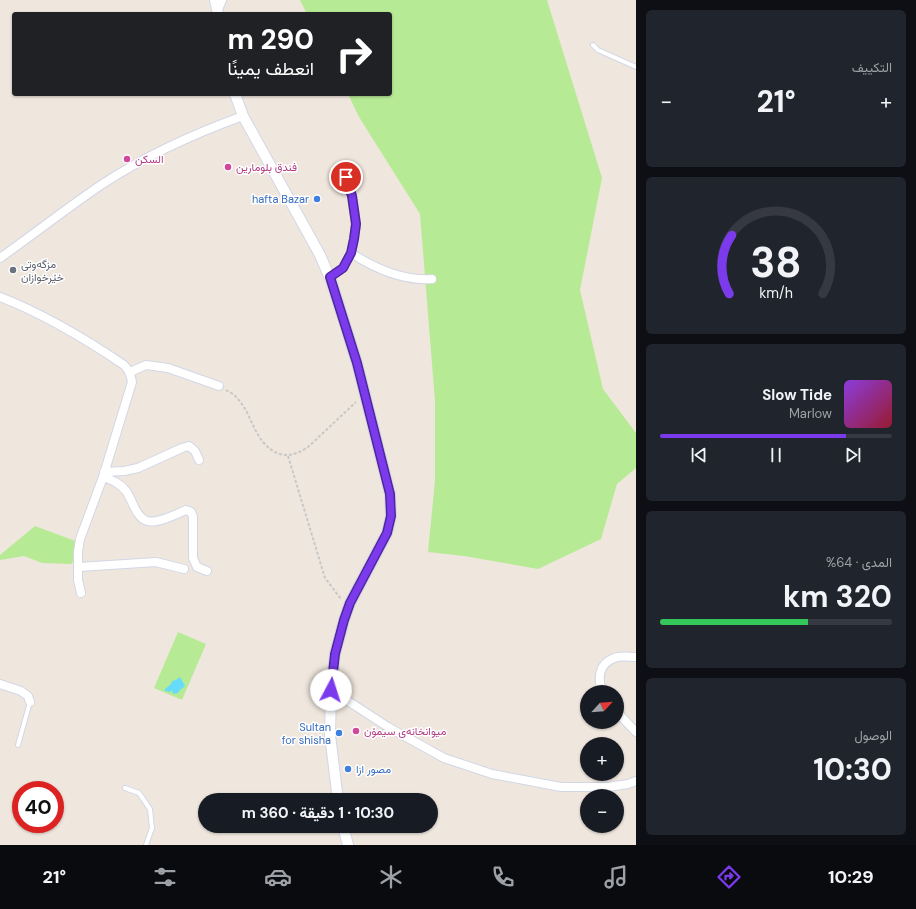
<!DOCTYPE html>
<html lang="ar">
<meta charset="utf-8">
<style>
:root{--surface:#171b24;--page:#20242c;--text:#f1f3f6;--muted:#9ea1a6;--line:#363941;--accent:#7c3aed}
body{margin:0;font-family:"DM Sans",Vazirmatn,sans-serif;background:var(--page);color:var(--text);direction:rtl;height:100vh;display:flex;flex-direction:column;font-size:15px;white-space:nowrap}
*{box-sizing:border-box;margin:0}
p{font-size:13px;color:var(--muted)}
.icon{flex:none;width:22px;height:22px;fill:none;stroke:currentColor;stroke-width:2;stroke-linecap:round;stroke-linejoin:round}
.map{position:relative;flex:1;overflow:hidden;direction:ltr}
.details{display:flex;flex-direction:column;gap:10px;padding:10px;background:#0d0f14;width:280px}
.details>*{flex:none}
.guide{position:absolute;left:12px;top:12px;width:380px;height:84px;border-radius:4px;box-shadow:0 1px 3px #0004;direction:rtl;background:#202124;color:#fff;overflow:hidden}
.needle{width:26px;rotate:64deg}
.fabs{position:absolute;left:580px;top:685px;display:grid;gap:8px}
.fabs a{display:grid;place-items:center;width:44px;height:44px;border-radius:50%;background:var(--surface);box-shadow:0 1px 3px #0004;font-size:20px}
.speed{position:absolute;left:12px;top:781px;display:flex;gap:8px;font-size:20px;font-weight:700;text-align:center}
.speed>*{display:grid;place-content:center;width:52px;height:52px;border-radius:50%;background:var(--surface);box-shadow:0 1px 3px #0004;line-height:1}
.speed .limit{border:6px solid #d22;background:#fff;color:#111}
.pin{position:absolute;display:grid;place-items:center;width:34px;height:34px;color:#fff;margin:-17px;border:2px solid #fff;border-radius:50%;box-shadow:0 1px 4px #0007}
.me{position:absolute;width:44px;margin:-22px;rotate:5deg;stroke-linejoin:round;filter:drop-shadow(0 0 3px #0008)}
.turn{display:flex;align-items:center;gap:14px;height:84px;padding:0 12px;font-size:18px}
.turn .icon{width:52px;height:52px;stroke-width:2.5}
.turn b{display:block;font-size:28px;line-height:34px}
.big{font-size:30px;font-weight:700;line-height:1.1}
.details .tile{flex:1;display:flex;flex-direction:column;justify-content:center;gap:6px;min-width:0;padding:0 14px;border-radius:6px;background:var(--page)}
.details .dial{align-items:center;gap:0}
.dial svg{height:104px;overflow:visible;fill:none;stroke:var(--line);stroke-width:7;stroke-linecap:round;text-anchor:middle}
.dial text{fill:var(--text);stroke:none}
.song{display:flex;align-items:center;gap:12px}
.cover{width:48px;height:48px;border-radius:6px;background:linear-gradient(135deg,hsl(270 70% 55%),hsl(350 70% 35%))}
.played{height:4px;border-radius:2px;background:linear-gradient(90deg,var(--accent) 80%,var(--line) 80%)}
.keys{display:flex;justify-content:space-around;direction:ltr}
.heat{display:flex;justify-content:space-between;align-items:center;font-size:22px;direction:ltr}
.charge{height:6px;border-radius:3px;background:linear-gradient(90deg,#34c759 64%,var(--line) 0)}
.trip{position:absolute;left:198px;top:793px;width:240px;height:40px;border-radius:20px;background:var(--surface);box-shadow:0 1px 3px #0004;font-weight:700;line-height:40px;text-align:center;direction:rtl}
.menu{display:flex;height:64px;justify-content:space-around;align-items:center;background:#090b0e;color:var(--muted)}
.menu .icon{width:28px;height:28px}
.menu .current{color:var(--accent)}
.menu b{font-size:18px;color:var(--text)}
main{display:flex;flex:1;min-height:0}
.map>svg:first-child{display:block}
.green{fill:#b7ea95}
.water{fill:#67dcfa}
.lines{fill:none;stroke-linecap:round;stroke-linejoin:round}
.service-casing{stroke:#d2d7e6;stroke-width:6}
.minor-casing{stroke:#d2d7e6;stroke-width:10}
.tertiary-casing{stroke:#d2d7e6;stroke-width:12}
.path{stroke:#c8c8c8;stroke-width:2;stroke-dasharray:3 2;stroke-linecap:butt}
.service{stroke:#fff;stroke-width:4}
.minor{stroke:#fff;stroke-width:8}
.tertiary{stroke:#fff;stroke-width:10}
.route-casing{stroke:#51269a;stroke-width:10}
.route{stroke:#7c3aed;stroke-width:7}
.hotel-dot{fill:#d1479c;stroke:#fff;stroke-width:1.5}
.shop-dot{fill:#3f7fe0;stroke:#fff;stroke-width:1.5}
.worship-dot{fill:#6b7280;stroke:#fff;stroke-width:1.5}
.labels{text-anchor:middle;stroke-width:3;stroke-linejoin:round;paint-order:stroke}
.hotel-label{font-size:11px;fill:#b23c85;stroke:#fff;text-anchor:start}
.shop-label{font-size:11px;fill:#366cbe;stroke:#fff;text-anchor:end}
.worship-label{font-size:11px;fill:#5b616d;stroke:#fff;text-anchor:start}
</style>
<main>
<section class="details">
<div class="tile"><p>التكييف</p>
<div class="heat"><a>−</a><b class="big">21°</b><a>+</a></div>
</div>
<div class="tile dial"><svg viewBox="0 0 100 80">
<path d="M14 69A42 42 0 1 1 86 69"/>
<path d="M14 69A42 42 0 0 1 16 24" stroke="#7c3aed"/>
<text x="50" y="56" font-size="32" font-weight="700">38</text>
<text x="50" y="72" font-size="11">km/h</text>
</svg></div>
<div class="tile">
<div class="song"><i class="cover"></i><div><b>Slow Tide</b><p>Marlow</p></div></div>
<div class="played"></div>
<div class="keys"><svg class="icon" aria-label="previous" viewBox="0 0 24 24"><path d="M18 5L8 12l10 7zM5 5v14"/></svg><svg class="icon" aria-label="pause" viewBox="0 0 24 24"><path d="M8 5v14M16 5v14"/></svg><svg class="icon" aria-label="next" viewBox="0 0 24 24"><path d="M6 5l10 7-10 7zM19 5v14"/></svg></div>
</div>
<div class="tile"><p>المدى · 64%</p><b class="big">320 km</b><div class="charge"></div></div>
<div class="tile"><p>الوصول</p><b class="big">10:30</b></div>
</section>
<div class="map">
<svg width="636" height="845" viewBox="0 0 636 845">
<rect width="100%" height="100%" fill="#efe6dd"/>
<path class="green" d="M300,0H547L602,178L580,290L603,389L636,433V468L617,484L601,539L538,569L464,556L428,552L435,481V401L420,214L359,117L348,94H390V14H307Z
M35,526L78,542L72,564L42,563L24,556L0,560V555Z
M178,632L206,644L182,700L154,688Z"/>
<path class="water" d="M180,677L185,686L180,690L178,693L173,694L172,690L170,692L165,691V689L171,684L172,681L176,680Z"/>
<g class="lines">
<defs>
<path id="service" d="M593,45L598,50L636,67
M18,745L30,702
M125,788L139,793L150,809L152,828L146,845"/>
<path id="minor" d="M217,12L222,0
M351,253C374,268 404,281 432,279
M0,258C34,234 67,208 101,185C145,156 193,134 243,116
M330,277L343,268L351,253L354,239L356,224L352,196L346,177
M0,297C44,314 84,338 124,365C129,370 131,375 132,382L103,477L80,539L78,552V580L81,593
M130,372L146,365L168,368L219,386
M104,472L124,471L138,468L182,448L189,446L195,451L199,460
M103,477C112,480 120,483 126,491C132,499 136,518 147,521C157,524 177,514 186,510L191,512L193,517V558L197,567L207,571
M79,567L156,562L184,569
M0,684L21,691L28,696L30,702
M331,690L388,727L444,758L492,774L561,787H608L628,784L636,781
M602,692C598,679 598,664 614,658C620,655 629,657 636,657
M617,712L636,732"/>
<path id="tertiary" d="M215,0L218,14
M235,94L243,116L320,255L332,283L357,363L390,494L391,516L387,533L350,603L344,620L335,654L331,690L330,735L338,800
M343,826L348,845"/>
</defs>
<use href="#service" class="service-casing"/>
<use href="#minor" class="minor-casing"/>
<use href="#tertiary" class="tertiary-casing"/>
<path class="path" d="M226,390C229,392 234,394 236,397C253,414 253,440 275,452C287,458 296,454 307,448L356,402
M288,456L325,578L341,599"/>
<use href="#service" class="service"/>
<use href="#minor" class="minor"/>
<use href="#tertiary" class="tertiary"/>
</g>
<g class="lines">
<defs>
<path id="route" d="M331,690L335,654L344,620L350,603L387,533L391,516L390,494L357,363L330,277L343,268L351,253L354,239L356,224L352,196L346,177"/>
</defs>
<use href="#route" class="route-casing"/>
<use href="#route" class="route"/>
</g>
<g class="hotel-dot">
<circle cx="127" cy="159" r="4"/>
<circle cx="228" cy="167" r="4"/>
<circle cx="356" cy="731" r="4"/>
</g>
<g class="shop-dot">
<circle cx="317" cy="199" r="4"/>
<circle cx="339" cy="733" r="4"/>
<circle cx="348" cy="769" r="4"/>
</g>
<circle class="worship-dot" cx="13" cy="270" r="4"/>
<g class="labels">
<g class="hotel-label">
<text x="135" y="163">السكن</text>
<text x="236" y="171">فندق بلومارين</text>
<text x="364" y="735">میوانخانەی سیمۆن</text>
</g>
<g class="shop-label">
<text x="309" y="203">hafta Bazar</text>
<text x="331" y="731">Sultan<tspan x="331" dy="13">for shisha</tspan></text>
<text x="356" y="773" text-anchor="start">مصور ازا</text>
</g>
<g class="worship-label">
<text x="21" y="268">مزگەوتی<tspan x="21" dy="13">خێرخوازان</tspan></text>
</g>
</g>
</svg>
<div class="fabs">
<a><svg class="needle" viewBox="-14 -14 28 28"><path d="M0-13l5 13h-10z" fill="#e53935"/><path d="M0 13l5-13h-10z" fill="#9ea1a6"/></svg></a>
<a>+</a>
<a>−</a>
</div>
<div class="speed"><div class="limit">40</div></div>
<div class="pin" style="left:346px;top:177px;background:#d93025"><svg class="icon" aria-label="arrive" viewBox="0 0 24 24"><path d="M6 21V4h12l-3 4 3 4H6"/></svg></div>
<svg class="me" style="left:331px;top:690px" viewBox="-20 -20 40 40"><circle r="19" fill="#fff"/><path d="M0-13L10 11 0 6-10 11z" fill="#7c3aed"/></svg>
<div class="trip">10:30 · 1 دقيقة · 360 m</div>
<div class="guide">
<div class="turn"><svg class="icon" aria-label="right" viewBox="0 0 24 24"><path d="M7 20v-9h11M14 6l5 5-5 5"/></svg><div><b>290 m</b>انعطف يمينًا</div></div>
</div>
</div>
</main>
<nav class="menu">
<b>10:29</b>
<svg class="icon current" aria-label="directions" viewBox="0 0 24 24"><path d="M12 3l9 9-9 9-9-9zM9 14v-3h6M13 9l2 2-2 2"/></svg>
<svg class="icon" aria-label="music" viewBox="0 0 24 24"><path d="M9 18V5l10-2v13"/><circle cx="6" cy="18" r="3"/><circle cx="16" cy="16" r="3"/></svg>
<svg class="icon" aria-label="phone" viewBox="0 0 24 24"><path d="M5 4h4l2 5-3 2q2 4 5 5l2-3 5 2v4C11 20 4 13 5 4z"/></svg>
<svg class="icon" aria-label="climate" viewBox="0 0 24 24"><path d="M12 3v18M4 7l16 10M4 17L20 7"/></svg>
<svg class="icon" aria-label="car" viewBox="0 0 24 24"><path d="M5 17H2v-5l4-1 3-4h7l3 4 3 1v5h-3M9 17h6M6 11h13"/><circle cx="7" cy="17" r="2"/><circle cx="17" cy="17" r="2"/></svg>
<svg class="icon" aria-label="filters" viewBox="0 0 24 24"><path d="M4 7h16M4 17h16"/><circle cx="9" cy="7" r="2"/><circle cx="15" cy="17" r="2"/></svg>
<b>21°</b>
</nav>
